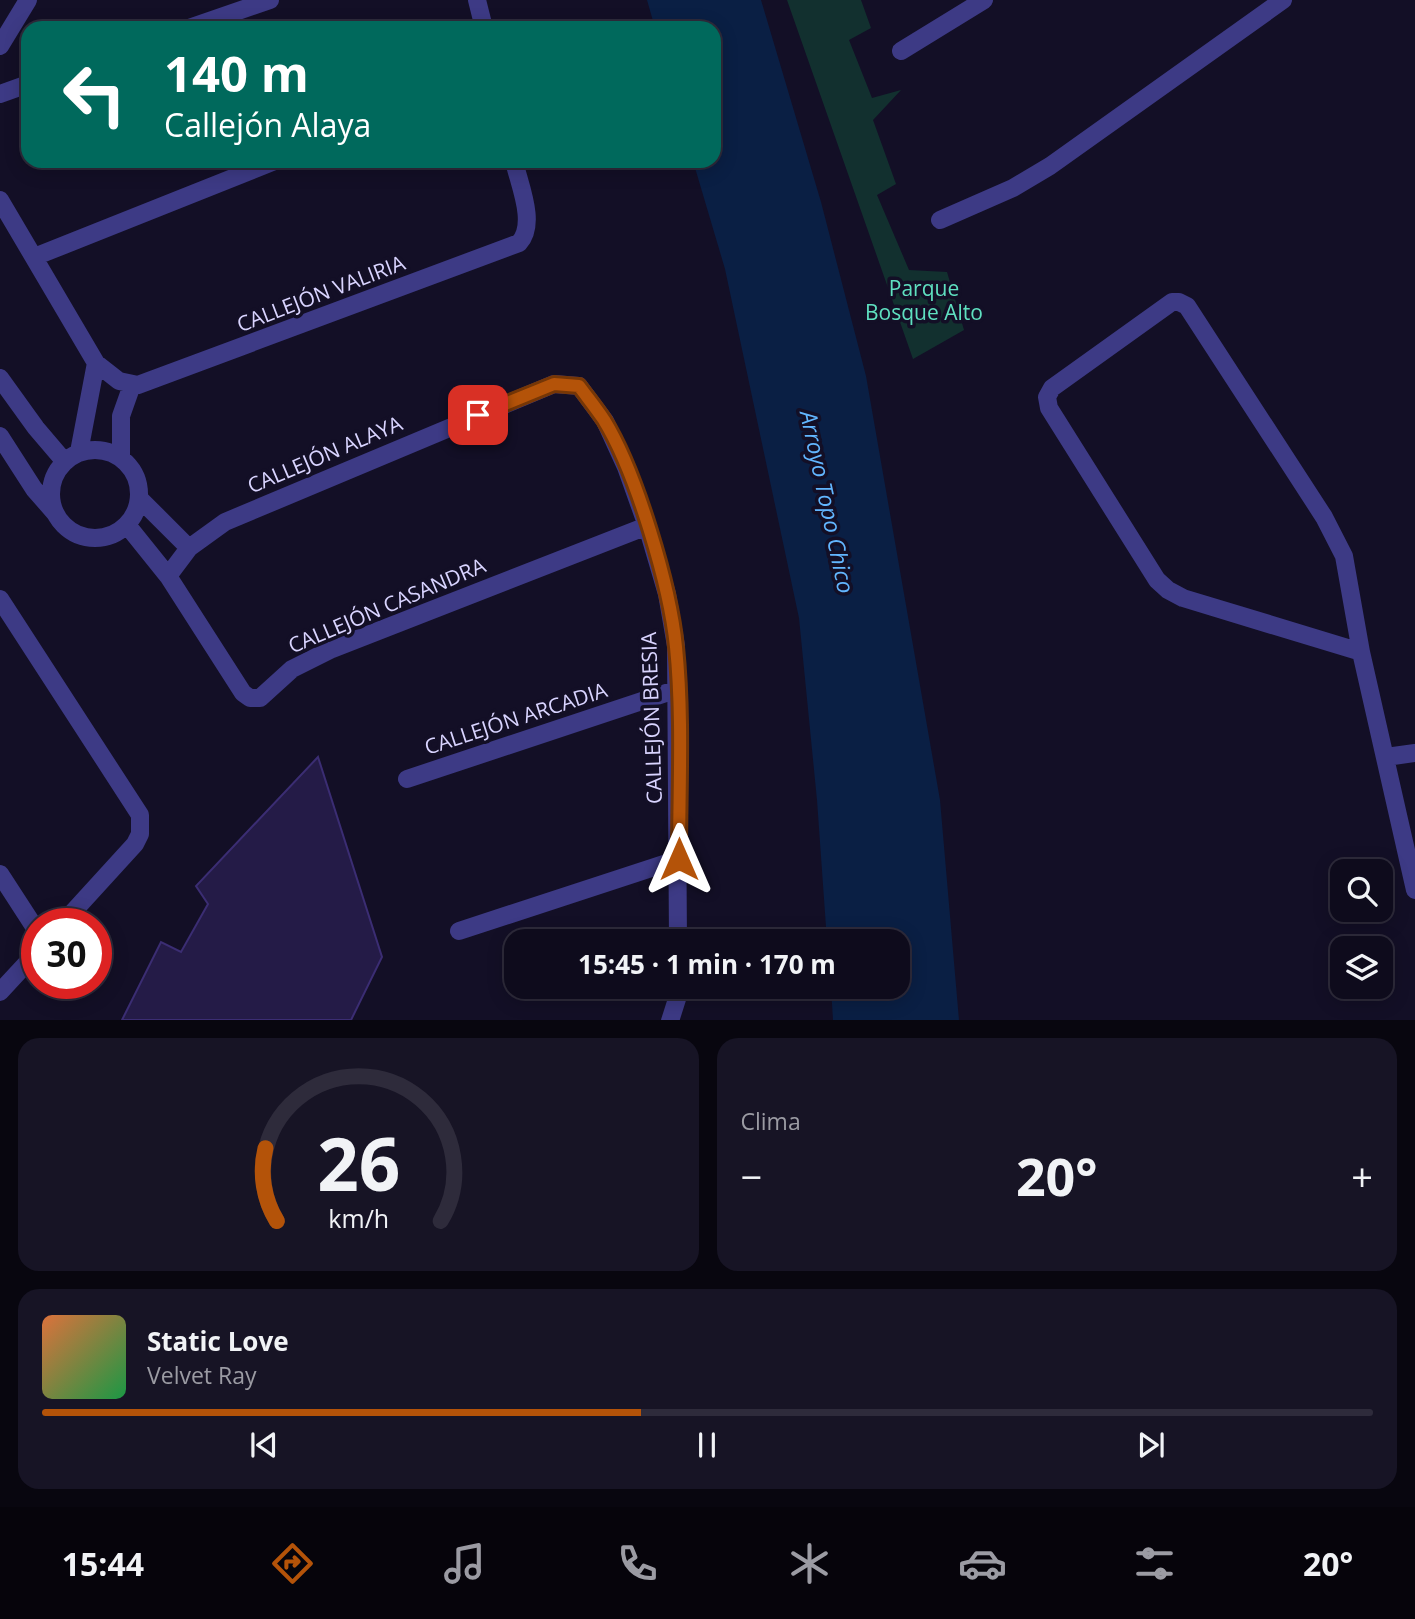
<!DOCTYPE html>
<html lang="es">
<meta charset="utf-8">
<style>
:root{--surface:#0e0b1c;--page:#171425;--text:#f1f3f6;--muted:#9b9ba3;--line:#2e2b3b;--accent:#b45309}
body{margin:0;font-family:"Open Sans",sans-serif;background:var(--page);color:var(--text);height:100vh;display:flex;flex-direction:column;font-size:26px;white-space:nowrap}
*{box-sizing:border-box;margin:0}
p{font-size:23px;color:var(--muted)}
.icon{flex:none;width:38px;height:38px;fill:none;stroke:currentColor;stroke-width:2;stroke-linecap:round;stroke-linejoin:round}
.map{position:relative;height:1020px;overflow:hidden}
.details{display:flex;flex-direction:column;gap:18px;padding:18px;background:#08060f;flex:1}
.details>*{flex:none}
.hud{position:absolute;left:21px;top:21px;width:700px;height:147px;border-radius:21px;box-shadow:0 4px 18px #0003,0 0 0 2px var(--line);background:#00695c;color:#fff;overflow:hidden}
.buttons{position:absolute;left:1330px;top:859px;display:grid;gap:14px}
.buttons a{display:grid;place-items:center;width:63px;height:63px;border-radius:14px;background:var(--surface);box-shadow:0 4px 18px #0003,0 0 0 2px var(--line);font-size:35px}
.speed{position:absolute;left:21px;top:908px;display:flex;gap:14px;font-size:35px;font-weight:700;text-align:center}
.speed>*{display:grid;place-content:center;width:91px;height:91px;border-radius:50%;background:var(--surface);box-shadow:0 4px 18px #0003,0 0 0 2px var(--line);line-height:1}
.speed .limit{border:10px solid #d22;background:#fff;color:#111}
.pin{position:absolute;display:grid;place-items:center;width:60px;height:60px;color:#fff;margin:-30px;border-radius:14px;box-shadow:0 4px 10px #0006}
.me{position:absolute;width:77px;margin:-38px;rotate:0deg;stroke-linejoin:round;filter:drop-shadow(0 0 5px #0008)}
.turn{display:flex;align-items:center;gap:24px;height:147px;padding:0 28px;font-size:32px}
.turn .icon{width:91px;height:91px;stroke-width:2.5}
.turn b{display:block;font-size:49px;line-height:60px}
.big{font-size:52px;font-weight:700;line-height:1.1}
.details .widget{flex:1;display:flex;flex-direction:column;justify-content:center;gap:10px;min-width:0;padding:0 24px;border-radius:21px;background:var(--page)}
.details .dial{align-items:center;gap:0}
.dial svg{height:182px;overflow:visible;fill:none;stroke:var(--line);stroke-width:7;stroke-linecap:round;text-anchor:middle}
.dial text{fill:var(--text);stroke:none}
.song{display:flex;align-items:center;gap:21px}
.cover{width:84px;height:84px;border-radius:10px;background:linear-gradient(135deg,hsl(20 70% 55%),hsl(140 70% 35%))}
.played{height:7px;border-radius:4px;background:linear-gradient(90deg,var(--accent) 45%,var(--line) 45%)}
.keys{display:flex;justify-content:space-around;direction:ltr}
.heat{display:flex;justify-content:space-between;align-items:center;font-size:38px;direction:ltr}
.details .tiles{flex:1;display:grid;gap:18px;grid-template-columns:1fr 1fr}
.widget:last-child{grid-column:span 2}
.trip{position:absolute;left:504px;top:929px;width:406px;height:70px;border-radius:21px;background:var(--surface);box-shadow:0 4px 18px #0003,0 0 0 2px var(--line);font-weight:700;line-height:70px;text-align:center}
.tab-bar{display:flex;height:112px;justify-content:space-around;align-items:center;background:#06040b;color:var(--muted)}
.tab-bar .icon{width:49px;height:49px}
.tab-bar .current{color:var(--accent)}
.tab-bar b{font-size:32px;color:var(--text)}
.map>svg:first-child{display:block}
.green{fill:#12302f}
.water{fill:#0a1f44}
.building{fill:#241b47;stroke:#3b2d73;stroke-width:2}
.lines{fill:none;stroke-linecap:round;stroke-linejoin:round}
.minor{stroke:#3d3a85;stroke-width:18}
.route-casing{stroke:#753606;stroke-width:18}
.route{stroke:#b45309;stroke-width:12}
.labels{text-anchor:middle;stroke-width:7;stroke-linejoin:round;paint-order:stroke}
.park-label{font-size:21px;fill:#5fe0c0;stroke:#130f26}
.street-label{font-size:21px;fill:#d9d4ff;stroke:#130f26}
.water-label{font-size:23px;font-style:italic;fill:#62b6ff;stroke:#130f26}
</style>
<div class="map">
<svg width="1415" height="1021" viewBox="0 0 1415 1021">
<rect width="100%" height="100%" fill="#130f26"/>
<path class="green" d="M787,0H861L871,28L849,40L872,98L901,90L873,120L896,184L877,195L909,270L947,272L964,330L913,359Z"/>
<path class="water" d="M647,0H761L821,202L866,376L940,800L959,1020H833L831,987H898V942L827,941L817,800L799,618L725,269L693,161H714V28H655Z"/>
<path class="building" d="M318,757L382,957L351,1020H122L161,942L181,952L208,904L196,886Z"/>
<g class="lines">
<path class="minor" d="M477,0L484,28
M189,28L270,0
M0,46L28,0
M901,51L984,0
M0,94L28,84
M0,200L96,363L119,381L138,385L519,243C537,224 519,184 514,161
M940,220L1013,188L1050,166L1283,0
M34,257L275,161
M0,378L36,428L65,462
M0,436L34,489L55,513
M51 494a44 44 0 1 1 88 0a44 44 0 1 1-88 0Z
M79,452L96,363
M121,456V416L132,385
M139,498L189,548
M127,525L168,576L243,693L250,698H260L292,669L332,649L647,526
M168,576L189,548L225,522L554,384L579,386L605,421L626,467L647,526L667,594L676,646L678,942
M0,599L140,815V834L135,844L62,924
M1361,652L1183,598L1168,590L1157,580L1049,408L1047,397L1052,388L1172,302H1179L1187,306L1324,517L1344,556L1361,652L1415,890
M1386,757L1415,753
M407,779L678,689
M0,874L37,931
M459,931L679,859
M0,992L37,952
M670,1021L677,999V987"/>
</g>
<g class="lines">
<defs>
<path id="route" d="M478,415L554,384L579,386C587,397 596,408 604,420C636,472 670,586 676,647C683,716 679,789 679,859"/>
</defs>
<use href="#route" class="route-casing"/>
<use href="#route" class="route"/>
</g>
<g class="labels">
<g class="park-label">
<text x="924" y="296">Parque<tspan x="924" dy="24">Bosque Alto</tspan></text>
</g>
<g class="street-label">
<text transform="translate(321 294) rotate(-21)" y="7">CALLEJÓN VALIRIA</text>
<text transform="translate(325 455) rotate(-23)" y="7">CALLEJÓN ALAYA</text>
<text transform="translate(387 606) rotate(-23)" y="7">CALLEJÓN CASANDRA</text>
<text transform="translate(652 718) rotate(-92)" y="7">CALLEJÓN BRESIA</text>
<text transform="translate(516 719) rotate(-18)" y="7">CALLEJÓN ARCADIA</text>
</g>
<g class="water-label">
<text transform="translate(827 502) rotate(78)" y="8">Arroyo Topo Chico</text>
</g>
</g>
</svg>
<div class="buttons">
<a><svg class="icon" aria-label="search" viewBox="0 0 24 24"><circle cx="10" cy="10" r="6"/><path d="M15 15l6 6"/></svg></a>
<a><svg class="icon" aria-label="layers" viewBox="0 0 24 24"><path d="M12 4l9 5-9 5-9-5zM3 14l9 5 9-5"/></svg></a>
</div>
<div class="speed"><div class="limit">30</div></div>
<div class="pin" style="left:478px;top:415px;background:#d93025"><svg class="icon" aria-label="arrive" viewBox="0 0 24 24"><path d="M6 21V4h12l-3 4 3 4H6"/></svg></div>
<svg class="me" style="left:679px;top:859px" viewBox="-20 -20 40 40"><path d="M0-17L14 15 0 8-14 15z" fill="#b45309" stroke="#fff" stroke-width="4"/></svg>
<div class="trip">15:45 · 1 min · 170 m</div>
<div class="hud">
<div class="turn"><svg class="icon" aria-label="left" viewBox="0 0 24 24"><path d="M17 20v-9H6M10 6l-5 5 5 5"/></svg><div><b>140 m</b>Callejón Alaya</div></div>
</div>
</div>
<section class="details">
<div class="tiles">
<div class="widget dial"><svg viewBox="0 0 100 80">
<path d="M14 69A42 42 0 1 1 86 69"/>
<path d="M14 69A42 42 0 0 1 9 37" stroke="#b45309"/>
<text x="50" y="56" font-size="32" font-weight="700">26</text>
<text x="50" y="72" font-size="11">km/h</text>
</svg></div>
<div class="widget"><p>Clima</p>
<div class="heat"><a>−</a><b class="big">20°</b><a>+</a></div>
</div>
<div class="widget">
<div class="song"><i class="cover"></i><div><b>Static Love</b><p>Velvet Ray</p></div></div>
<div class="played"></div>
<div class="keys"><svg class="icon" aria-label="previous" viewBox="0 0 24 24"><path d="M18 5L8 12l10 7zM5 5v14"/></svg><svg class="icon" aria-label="pause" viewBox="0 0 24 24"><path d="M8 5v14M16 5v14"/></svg><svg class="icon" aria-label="next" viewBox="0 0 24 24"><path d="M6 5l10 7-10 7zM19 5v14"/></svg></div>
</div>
</div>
</section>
<nav class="tab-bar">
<b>15:44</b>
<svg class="icon current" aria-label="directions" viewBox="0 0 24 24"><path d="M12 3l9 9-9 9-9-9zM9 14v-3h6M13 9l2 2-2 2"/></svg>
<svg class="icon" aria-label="music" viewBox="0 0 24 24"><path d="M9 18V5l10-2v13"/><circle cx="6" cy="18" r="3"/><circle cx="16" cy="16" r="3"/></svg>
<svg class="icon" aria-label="phone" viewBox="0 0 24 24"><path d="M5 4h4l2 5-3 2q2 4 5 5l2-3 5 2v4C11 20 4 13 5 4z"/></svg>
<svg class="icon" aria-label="climate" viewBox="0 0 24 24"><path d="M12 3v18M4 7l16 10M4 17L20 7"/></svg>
<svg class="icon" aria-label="car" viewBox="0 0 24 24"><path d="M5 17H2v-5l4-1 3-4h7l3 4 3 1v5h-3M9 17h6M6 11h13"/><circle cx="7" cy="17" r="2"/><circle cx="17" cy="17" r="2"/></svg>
<svg class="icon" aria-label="filters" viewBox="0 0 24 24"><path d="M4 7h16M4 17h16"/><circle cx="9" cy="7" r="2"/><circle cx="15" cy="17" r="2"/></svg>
<b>20°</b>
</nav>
